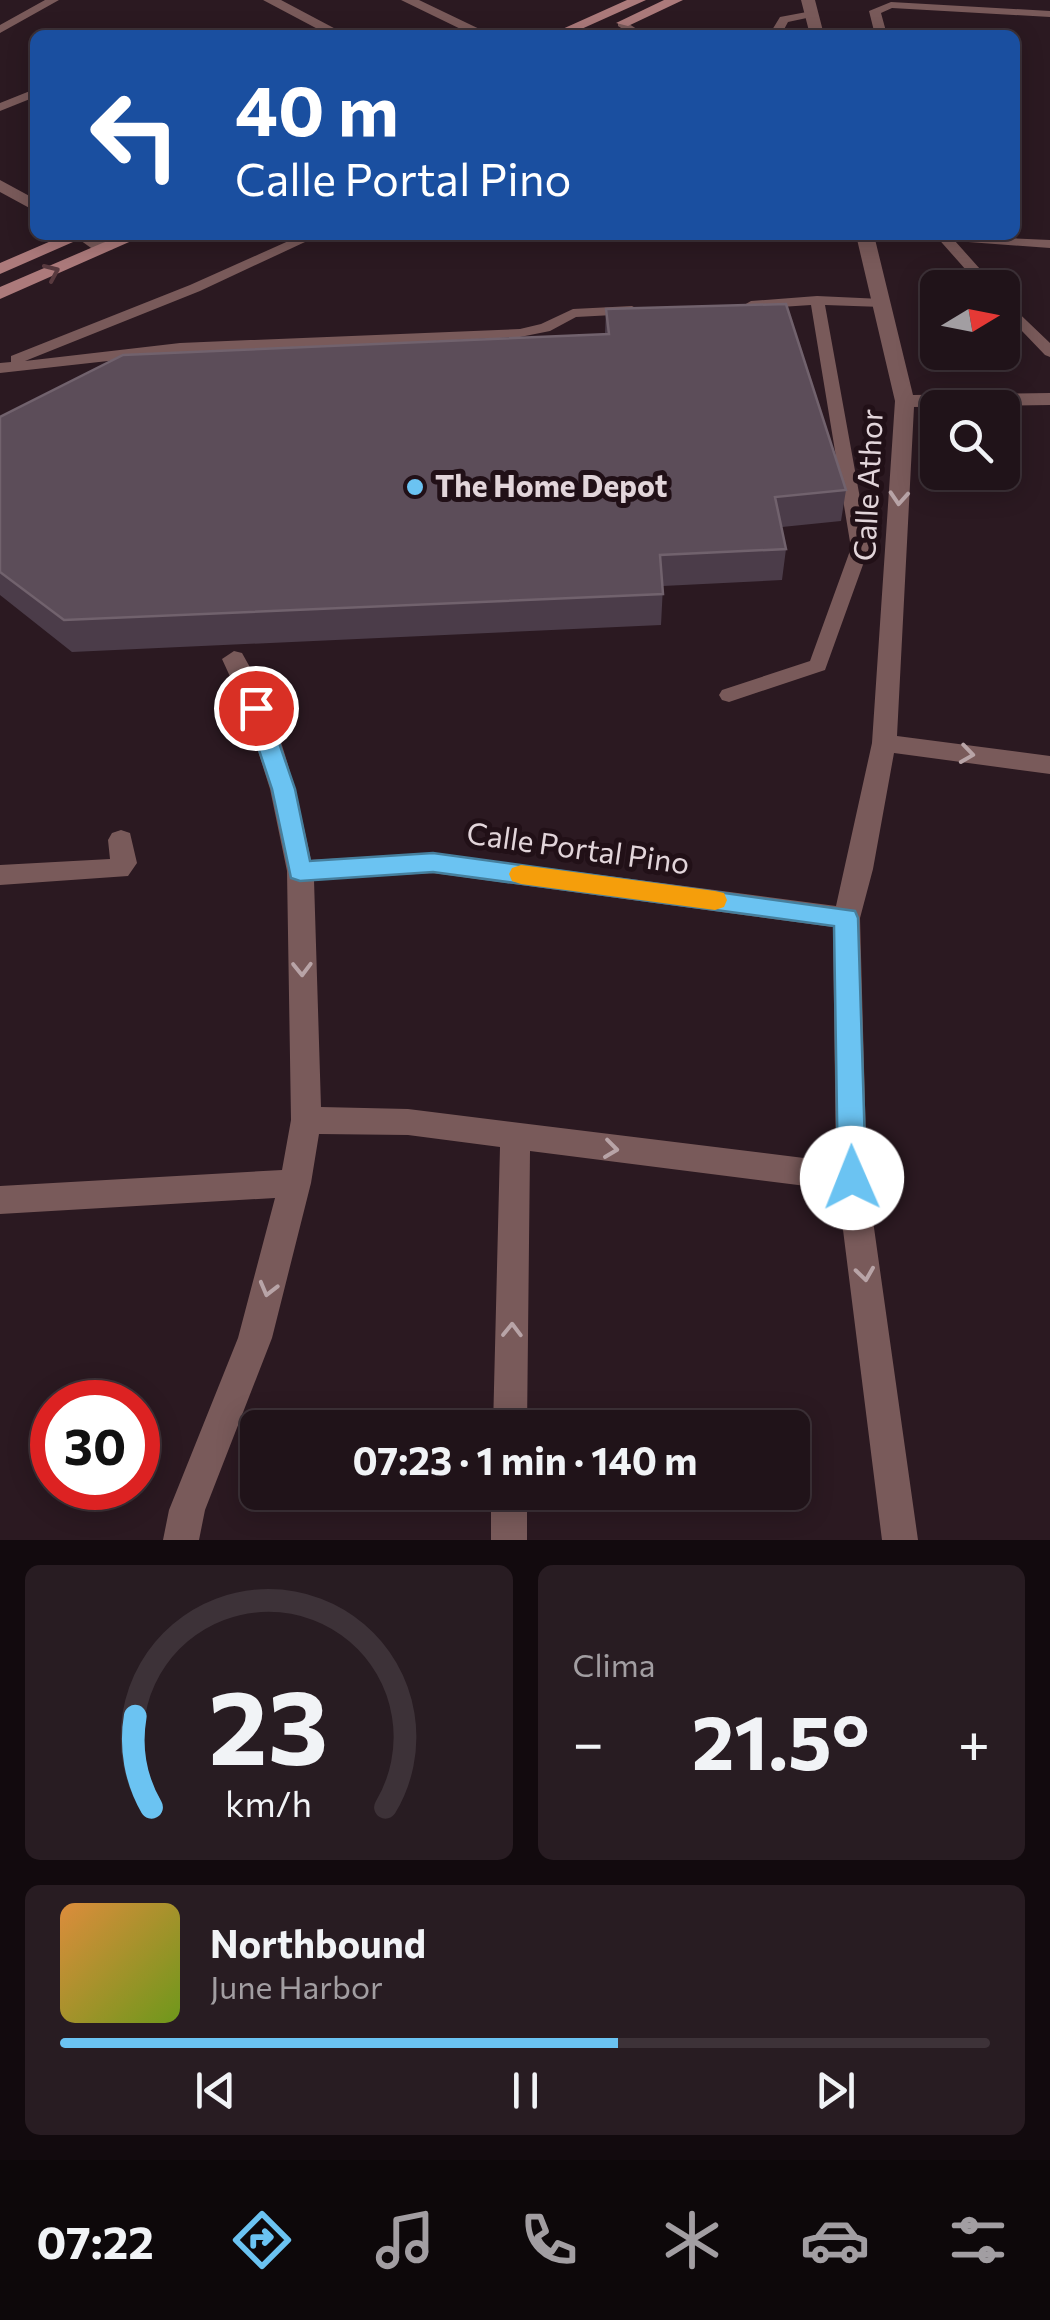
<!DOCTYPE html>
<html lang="es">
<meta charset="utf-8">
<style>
:root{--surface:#201319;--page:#281c22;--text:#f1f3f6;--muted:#a29ea2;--line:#3d3238;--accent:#6bc3f2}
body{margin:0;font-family:Commissioner,sans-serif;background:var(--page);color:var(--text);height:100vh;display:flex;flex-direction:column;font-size:38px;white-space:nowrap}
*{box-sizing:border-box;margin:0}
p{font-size:32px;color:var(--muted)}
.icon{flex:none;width:55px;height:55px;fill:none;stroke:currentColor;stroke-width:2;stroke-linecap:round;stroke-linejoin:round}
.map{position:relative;height:1540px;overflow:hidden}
.panel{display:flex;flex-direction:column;gap:25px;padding:25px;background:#120a0e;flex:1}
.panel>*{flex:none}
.hud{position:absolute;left:30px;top:30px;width:990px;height:210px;border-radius:15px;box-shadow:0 5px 25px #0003,0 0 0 2px var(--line);background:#1a4fa0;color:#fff;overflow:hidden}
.needle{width:65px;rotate:80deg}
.buttons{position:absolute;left:920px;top:270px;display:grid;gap:20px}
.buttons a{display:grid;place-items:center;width:100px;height:100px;border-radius:15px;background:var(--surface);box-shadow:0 5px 25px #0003,0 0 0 2px var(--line);font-size:50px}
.speed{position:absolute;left:30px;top:1380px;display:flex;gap:20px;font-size:50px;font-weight:700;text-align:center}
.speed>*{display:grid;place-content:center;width:130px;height:130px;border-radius:50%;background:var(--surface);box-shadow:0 5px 25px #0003,0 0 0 2px var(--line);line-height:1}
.speed .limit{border:15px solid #d22;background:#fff;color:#111}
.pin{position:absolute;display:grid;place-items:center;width:85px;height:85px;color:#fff;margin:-42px;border:5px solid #fff;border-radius:50%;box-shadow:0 2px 10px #0007}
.me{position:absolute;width:110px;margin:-55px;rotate:359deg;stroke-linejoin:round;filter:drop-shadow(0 0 8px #0008)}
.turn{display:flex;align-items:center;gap:35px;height:210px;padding:0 40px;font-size:45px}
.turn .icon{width:130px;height:130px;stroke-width:2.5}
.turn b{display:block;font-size:70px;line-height:85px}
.big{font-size:75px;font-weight:700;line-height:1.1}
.panel .tile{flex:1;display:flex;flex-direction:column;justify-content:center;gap:15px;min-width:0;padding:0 35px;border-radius:15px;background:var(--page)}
.panel .dial{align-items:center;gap:0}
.dial svg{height:260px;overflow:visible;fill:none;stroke:var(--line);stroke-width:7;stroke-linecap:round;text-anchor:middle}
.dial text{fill:var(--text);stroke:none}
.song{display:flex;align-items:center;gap:30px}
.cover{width:120px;height:120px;border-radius:15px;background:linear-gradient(135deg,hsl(30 70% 55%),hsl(80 70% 35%))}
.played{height:10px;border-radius:5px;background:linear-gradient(90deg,var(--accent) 60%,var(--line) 60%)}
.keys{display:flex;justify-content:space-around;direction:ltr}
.heat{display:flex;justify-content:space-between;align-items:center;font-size:55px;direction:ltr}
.panel .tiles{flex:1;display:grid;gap:25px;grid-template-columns:1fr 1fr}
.tile:last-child{grid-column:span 2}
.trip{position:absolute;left:240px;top:1410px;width:570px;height:100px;border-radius:15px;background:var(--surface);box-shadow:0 5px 25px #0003,0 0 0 2px var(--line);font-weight:700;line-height:100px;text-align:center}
.tab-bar{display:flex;height:160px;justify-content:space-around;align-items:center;background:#0d080a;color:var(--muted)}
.tab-bar .icon{width:70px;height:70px}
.tab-bar .current{color:var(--accent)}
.tab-bar b{font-size:45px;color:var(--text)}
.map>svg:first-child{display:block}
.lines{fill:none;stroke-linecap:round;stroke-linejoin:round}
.lane{fill:#795a5a;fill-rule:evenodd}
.street{fill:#795a5a;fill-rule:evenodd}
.secondary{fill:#ac7a7b;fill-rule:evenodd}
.wall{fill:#4b3c49}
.building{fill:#5c4d59;stroke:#71626d;stroke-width:2.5}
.oneway{stroke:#593a3f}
.oneway2{stroke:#b8a4a7}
.route{fill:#6bc3f2;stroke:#467f9d;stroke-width:2.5}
.slow{fill:#f59e0b}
.poi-dot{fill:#6bc3f2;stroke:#211017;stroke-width:4}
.labels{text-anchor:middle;stroke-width:10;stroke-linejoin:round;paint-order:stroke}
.street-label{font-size:30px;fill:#e2d5da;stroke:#211017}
.poi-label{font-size:30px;font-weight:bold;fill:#e2d5da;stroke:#211017;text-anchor:start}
</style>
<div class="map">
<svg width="1050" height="1540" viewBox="0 0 1050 1540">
<rect width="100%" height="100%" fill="#2b1921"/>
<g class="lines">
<path class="lane" d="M45,0H59L0,33V25Z
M891,2L1050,11V17L892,8L881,13L887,35H875L869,11Z
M812,11L816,12V16L788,22L781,35H769L780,17Z
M618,22H626L646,35H632L618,26Z
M35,89V97L0,111V103Z
M302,235H320L200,291L25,361L180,343L520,329L541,324L573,309L632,306L639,310L632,314L576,317L550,331L520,337L180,353L0,373V363L11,362V356L190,285Z
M935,235L1050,240V248L955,241L997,288H982Z
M817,296L882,299L889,303L882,307L825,305L869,548L825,670L729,702L722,700L719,695L722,690L810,661L851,548L811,305L751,309L744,305L751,301Z
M1002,297L1050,343V357L1045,355L1002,310Z"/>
<path class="street" d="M263,0H281L347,35H329Z
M401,0H419L492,35H473Z
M801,0H815L824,35H810Z
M0,180L35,199V211L0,192Z
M73,235H94L113,249L98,253Z
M856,235H874L913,395L1050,393V405L914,407L897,736L1050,756V774L894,753L873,869L860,918L867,1178L918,1540H882L838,1190L530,1151L527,1428H493L500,1147L408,1135L319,1134L311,1183L272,1338L205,1510L199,1540H163L169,1510L238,1338L275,1198L0,1214V1186L282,1170L291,1120L287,871L270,789L244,707L222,659L234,651L242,653C279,716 296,790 311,860L433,853L836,906L872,743L895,401ZM433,873L833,927L836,1162L408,1109L321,1107L314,880Z
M121,830L130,833L137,863L128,876L0,885V865L110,859L108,840L112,833Z
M491,1492H527V1540H491Z"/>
<path class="secondary" d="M627,0H646L568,35H549Z
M664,0H683L628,26L616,23Z
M65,235H89L0,274V263Z
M121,235H145L0,299V287Z"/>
</g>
<path class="wall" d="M606,309L846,490L841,521L782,527L786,549L782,580L663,586L661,625L72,652L0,595V417L605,334Z"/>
<path class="building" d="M786,304L846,490L775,497L786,549L660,555L663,594L64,620L0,572V417L123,355L609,334L606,309Z"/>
<defs><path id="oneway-chevron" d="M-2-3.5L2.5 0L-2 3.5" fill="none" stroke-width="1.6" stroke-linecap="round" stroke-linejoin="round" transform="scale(2.5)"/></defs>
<use class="oneway" href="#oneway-chevron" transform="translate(52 272) rotate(-24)"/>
<g class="oneway2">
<use href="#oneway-chevron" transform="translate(899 498) rotate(94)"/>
<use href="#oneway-chevron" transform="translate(967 754) rotate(8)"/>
<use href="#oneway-chevron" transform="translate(302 969) rotate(89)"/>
<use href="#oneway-chevron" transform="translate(611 1149) rotate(7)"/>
<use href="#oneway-chevron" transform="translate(865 1274) rotate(82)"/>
<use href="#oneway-chevron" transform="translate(268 1289) rotate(105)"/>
<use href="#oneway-chevron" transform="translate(512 1330) rotate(-89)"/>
</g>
<path class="route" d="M256,700L267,708L295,789L310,861L433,853L855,911L858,918L866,1178L862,1187L852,1190L842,1187L838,1178L834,926L433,872L300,881L291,878L272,789L245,708Z"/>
<path class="slow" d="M521,865L715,891L724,893L727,900L724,907L715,910L521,884L512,881L509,874L512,868Z"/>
<circle class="poi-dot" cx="415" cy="487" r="10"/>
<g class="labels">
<g class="street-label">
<text transform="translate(869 485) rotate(-87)" y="10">Calle Athor</text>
<text transform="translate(578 849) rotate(8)" y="10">Calle Portal Pino</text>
</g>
<g class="poi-label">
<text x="435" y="497">The Home Depot</text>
</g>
</g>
</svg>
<div class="buttons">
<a><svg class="needle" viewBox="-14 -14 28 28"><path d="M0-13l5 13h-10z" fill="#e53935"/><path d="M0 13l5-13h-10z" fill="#a29ea2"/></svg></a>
<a><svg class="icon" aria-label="search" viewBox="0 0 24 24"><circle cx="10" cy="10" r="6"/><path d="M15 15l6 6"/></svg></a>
</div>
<div class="speed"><div class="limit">30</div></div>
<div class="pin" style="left:256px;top:708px;background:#d93025"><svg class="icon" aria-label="arrive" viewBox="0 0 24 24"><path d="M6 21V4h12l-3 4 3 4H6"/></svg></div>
<svg class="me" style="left:852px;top:1178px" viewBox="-20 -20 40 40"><circle r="19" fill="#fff"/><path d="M0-13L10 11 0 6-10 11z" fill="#6bc3f2"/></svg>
<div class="trip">07:23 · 1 min · 140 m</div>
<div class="hud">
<div class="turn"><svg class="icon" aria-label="left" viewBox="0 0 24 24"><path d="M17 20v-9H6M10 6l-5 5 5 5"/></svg><div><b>40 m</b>Calle Portal Pino</div></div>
</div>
</div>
<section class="panel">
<div class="tiles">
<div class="tile dial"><svg viewBox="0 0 100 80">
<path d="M14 69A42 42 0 1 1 86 69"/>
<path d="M14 69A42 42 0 0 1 9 41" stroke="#6bc3f2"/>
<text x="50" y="56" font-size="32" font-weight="700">23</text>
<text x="50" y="72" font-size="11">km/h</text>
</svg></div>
<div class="tile"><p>Clima</p>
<div class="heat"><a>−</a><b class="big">21.5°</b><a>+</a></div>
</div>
<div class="tile">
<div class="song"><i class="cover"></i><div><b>Northbound</b><p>June Harbor</p></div></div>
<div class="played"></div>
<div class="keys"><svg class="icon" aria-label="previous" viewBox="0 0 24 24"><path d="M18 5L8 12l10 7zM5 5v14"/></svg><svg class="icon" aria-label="pause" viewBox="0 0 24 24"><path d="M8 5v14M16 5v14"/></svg><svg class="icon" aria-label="next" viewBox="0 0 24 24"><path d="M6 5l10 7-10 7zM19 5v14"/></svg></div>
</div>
</div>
</section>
<nav class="tab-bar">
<b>07:22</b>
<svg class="icon current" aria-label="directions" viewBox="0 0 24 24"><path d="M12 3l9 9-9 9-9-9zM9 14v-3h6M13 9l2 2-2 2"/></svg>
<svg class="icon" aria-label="music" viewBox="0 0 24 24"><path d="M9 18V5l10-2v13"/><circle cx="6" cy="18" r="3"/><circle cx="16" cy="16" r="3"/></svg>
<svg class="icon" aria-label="phone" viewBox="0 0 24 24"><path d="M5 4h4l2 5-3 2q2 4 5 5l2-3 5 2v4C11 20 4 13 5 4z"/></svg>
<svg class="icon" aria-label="climate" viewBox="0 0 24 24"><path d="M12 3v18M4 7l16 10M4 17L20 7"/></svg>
<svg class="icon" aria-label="car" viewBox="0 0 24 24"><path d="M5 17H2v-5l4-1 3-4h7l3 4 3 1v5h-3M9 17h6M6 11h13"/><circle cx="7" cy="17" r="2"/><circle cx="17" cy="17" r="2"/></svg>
<svg class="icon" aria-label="filters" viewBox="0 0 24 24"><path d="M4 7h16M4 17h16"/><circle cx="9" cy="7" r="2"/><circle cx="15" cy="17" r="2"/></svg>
</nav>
